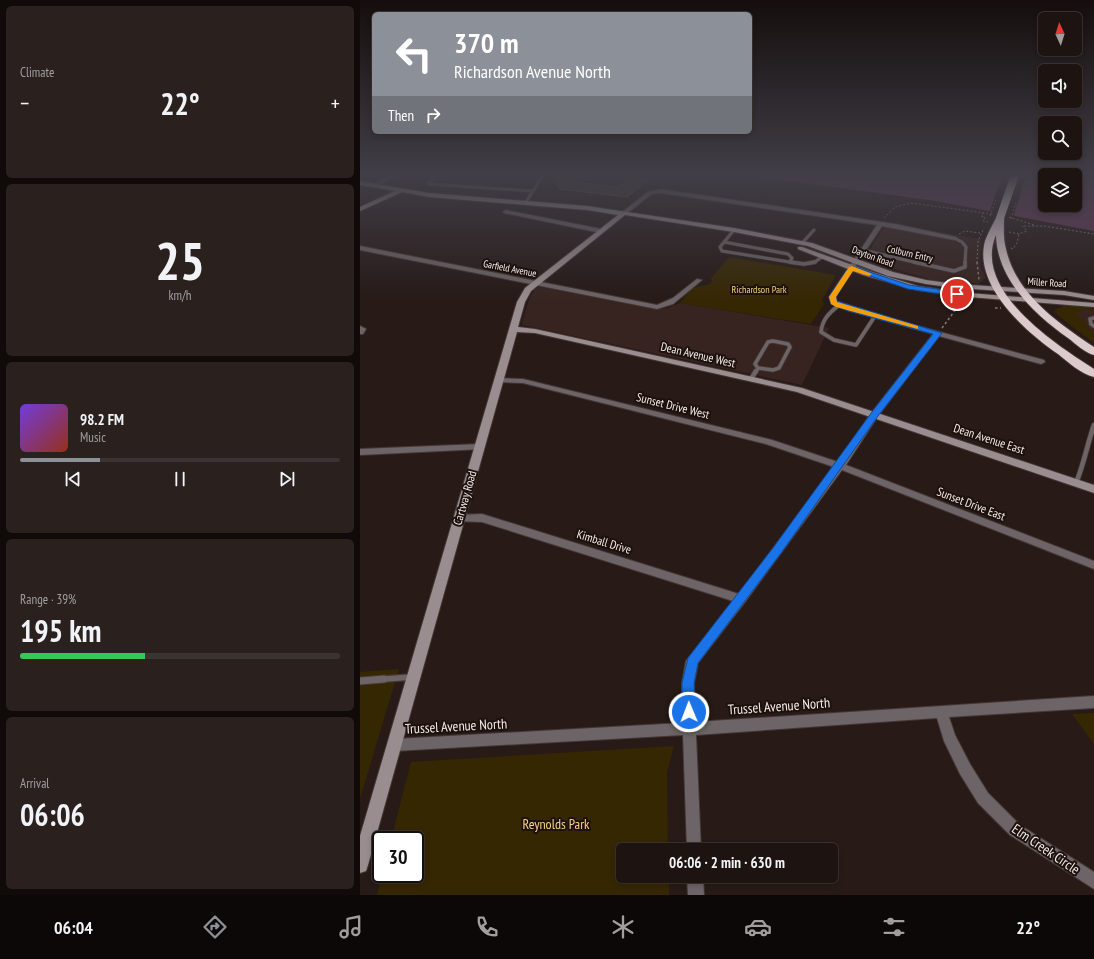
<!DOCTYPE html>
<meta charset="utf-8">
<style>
:root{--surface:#1d1411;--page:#2a211f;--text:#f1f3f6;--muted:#a09e9f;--line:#3b3331;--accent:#8c9099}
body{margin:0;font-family:"PT Sans Narrow",sans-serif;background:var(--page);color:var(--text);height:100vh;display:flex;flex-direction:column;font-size:15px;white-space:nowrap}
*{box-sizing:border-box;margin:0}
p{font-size:13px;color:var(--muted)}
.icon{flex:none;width:22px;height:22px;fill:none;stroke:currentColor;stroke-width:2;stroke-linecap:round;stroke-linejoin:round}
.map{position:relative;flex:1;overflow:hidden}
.side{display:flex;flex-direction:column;gap:6px;padding:6px;background:#100b09;width:360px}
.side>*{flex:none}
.guide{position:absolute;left:12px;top:12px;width:380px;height:122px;border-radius:6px;box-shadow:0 2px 6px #0003,0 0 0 1px var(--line);background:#8c9099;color:#fff;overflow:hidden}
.needle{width:26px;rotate:356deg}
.buttons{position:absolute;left:678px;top:12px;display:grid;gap:8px}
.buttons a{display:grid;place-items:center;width:44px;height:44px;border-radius:6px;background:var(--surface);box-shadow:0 2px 6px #0003,0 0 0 1px var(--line);font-size:20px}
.speed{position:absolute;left:12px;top:831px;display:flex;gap:8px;font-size:20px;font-weight:700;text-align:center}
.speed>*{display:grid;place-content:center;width:52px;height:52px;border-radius:50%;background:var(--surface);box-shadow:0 2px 6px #0003,0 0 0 1px var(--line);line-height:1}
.speed .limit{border:2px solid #111;border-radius:6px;background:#fff;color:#111}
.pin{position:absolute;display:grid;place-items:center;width:34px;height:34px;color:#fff;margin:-17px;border:2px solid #fff;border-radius:50%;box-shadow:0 1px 4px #0007}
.me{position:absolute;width:44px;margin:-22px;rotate:359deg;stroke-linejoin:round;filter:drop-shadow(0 0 3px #0008)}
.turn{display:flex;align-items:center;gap:14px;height:84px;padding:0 16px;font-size:18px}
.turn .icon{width:52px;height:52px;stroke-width:2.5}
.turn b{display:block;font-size:28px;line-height:34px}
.then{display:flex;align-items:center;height:38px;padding:0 16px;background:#0003;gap:8px;font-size:15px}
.big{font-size:30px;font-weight:600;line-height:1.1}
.side .tile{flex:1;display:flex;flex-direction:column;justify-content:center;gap:6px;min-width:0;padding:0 14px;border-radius:6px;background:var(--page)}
.side .dial{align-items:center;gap:0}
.dial b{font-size:52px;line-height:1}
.song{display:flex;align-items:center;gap:12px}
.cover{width:48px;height:48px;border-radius:6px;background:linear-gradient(135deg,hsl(260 70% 55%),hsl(10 70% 35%))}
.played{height:4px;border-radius:2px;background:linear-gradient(90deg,var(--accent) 25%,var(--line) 25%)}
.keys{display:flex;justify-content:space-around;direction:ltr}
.heat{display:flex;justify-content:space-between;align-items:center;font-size:22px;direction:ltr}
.charge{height:6px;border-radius:3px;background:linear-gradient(90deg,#34c759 39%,var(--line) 0)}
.trip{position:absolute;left:256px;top:843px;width:222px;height:40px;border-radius:6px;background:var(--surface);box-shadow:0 2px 6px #0003,0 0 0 1px var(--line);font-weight:600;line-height:40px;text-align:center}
.menu{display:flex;height:64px;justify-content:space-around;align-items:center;background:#0c0807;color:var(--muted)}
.menu .icon{width:28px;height:28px}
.menu .selected{color:var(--accent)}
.menu b{font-size:18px;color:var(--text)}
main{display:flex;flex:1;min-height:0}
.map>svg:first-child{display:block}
.built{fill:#372420}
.green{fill:#362703}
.water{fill:#663958}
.pier{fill:#271a17}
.building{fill:#42372f;stroke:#60544b}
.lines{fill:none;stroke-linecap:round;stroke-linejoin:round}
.lane-far4-casing{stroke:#443735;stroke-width:4}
.lane-far3-casing{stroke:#443735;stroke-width:5}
.lane-far2-casing{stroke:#443735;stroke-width:6}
.lane-far1-casing{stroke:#443735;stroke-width:8}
.lane-casing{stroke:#443735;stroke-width:9}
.street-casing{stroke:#443735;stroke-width:2}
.secondary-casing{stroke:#443735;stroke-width:2}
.highway-casing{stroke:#443735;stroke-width:2}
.path-far1{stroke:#837875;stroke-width:1;stroke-dasharray:2 2;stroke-linecap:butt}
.path{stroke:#837875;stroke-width:1.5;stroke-dasharray:2.5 2.5;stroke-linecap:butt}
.lane-far4{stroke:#6c6466;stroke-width:3}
.lane-far3{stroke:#6c6466;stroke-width:3.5}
.lane-far2{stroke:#6c6466;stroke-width:4.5}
.lane-far1{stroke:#6c6466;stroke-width:5.5}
.lane{stroke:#6c6466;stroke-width:7}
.street{fill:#6c6466;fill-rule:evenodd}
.secondary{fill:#998d8f;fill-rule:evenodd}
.highway{fill:#dccacd;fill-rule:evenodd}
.highway-bridge-casing{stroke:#443735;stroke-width:8;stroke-linecap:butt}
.path-bridge{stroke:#837875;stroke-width:1;stroke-dasharray:2 2;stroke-linecap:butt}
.highway-bridge{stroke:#dccacd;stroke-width:8}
.route{fill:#1a73e8;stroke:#114b97}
.slow{fill:#f59e0b}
.labels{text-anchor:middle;stroke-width:4;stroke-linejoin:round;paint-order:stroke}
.far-street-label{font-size:10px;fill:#f5ecea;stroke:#1d110e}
.far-park-label{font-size:10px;fill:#f9d282;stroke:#1d110e}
.street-label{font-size:12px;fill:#f5ecea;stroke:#1d110e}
.near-street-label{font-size:14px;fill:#f5ecea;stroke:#1d110e}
.near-park-label{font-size:14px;fill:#f9d282;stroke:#1d110e}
</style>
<main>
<section class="side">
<div class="tile"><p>Climate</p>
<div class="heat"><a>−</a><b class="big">22°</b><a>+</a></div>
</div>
<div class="tile dial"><b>25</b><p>km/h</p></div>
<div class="tile">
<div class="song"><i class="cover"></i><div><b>98.2 FM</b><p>Music</p></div></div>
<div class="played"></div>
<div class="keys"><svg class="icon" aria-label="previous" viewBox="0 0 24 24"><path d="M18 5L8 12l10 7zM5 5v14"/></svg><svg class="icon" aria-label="pause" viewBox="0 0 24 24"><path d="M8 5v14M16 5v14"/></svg><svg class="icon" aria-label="next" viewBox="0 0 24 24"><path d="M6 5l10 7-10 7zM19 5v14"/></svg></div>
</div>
<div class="tile"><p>Range · 39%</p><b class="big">195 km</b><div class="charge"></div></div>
<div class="tile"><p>Arrival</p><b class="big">06:06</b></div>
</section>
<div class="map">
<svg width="734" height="895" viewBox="0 0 734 895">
<rect width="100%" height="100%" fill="#271a17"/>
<path class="built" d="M527,223L621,239L620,265L626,278L618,284L572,280L511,262L509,256L512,246Z
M180,287L293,309L307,308L320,303L469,328L442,385L163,325L162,322L170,297L175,289Z
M706,305L734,309V343L695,313V310Z"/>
<path class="green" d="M369,257L476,275L462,300L464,304L451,324L320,303L332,288L350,284L352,281L351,278Z
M706,305L728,307L734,310V312L726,309L715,314L726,321L724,324L734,333V343L695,313V310Z
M39,669L0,799V672Z
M734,713V744L712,714Z
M314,746L307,772L308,850H263V876H309V895H17L22,874H55V840H31L51,762Z"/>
<path class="water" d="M386,175H685V205H715V175H734V231L576,201Z"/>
<path class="pier" d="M643,175H666L653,218L629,213Z"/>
<path class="building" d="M201,175H220L213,182L258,187L271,178L288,180L267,197L200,189L194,180Z"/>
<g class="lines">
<defs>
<path id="lane-far4" d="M76,175L68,184L173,191L166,202
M173,191L183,175
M374,230L360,247L362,251L436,263
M594,238L602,242L606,247L605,263
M364,242L428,254L432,258L430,262
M443,242L454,230
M503,250L558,263
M451,263L455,262L463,256"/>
<path id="lane-far3" d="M430,262L444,264L455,262
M554,262L594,271L605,267V262
M478,306C469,313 462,320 461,332L474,340L496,345L515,316
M734,318L730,319L731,324L734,326
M413,341L428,344L430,347L419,368L413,370L398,368L395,364L408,342Z
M396,372L398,368"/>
<path id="lane-far2" d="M391,379L396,371
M716,483C724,464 727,445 734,425"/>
<path id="lane-far1" d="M11,680L52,677"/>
<path id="lane" d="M0,681L24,679"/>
<path id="street" d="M30,175H37L15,187L10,186Z
M301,189L535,224L596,237L597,238L594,240L522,226L475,297L477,302L517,315L684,360L685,362L681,364L579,336L518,416L486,465L734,561V569L482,470L385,602L338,663L334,683L335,722L734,696V708L589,717L595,735L610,764L628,793L660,825L734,872V889L650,835L618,803L600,774L584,741L577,718L336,735L341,850H327L323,735L35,751L30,750L28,745L30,740L35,739L322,723V683L326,661L373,601L122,522L95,521L94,518L95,515L122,514L379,594L474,467L406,444L163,383L139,382L135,380L136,378L163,379L412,440L478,462L512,412L573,334L513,317L471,303L469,297L517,225L301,193L292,194L266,214L261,213L288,192Z
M146,210L241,229L244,231L241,233L144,213L143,212Z
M0,246L297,305L313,298L337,279L342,280L313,304L297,309L0,250Z
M0,326L6,329L3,334H0Z
M120,444L124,447L123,449L0,455V449Z
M327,876H343L344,895H328Z"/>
<path id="secondary" d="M0,181L69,193L227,206L374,228L452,243L533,272L566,280L596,284L704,291L734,296V300L704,295L596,288L566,284L528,276L448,246L374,232L265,215L171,291L165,302L158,327L175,329L442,388L734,485V493L437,392L175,333L157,332L8,865L6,871L0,873V836L157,302L165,288L258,215L227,210L69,197L42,192L0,211V207L35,191L0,185Z
M438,247H442L509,271L558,286L597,292L734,303V307L597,296L557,290L503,275L438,249Z"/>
<path id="highway" d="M637,216L644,218C644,228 643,239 646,249C656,294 698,323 734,347V355C725,353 716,344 708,338C674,314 637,279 636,235C612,290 696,345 734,369V377C721,374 708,362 698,354C666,332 613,286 625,241C628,233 633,224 637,216Z"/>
</defs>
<use href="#lane-far4" class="lane-far4-casing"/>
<use href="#lane-far3" class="lane-far3-casing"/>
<use href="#lane-far2" class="lane-far2-casing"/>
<use href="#lane-far1" class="lane-far1-casing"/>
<use href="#lane" class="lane-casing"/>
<use href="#street" class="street-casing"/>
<use href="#secondary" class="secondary-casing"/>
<use href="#highway" class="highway-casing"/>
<path class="path-far1" d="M623,213L621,216L625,217L623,221L628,222
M649,217L674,225
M524,218L535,207L551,203L633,214
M649,232L659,234L667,231L662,226H684L734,234
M599,234L605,231L620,233
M651,248L653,249L657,243L659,234
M617,263L618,241L624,228"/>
<path class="path" d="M617,262L619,280
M635,308H641
M582,328L599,305V301"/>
<use href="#lane-far4" class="lane-far4"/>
<use href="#lane-far3" class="lane-far3"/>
<use href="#lane-far2" class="lane-far2"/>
<use href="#lane-far1" class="lane-far1"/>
<use href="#lane" class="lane"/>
<use href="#street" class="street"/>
<use href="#secondary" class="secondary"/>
<use href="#highway" class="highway"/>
<defs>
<path id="highway-bridge" d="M640,218L655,175"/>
</defs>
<use href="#highway-bridge" class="highway-bridge-casing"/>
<path class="path-bridge" d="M630,216L636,200
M651,219L656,203"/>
<use href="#highway-bridge" class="highway-bridge"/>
</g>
<linearGradient id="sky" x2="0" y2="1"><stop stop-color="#150e0d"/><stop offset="0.58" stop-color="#413e47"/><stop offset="1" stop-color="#413e47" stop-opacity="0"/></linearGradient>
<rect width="734" height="301" fill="url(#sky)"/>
<path class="route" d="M492,266L549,285L597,292L600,294L597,296L548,289L493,270L491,273L476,297L477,301L582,333L518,416L421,553L338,663L334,683L335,712L333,717L329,718L324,717L322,712V683L328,658L413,548L512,412L573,334L488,311L471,304L469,297L486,271Z"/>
<path class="slow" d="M492,266L512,274L509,276L493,271L476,297L477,302L558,326V329L476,307L471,304L469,297L489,267Z"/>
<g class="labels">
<g class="far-street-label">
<text transform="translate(550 253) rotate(13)" y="4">Colburn Entry</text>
<text transform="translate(513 256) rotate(20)" y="4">Dayton Road</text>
<text transform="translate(150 268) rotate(11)" y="4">Garfield Avenue</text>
<text transform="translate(687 282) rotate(4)" y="4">Miller Road</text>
</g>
<g class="far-park-label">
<text x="399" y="293">Richardson Park</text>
</g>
<g class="street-label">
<text transform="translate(338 355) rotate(13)" y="4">Dean Avenue West</text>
<text transform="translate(313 406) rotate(14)" y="4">Sunset Drive West</text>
<text transform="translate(629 439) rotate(18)" y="4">Dean Avenue East</text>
<text transform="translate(105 498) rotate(-74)" y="4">Cartway Road</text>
<text transform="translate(611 504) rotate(21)" y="4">Sunset Drive East</text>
<text transform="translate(244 542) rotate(17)" y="4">Kimball Drive</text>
</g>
<g class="near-street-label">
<text transform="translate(419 706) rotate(-4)" y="5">Trussel Avenue North</text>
<text transform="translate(96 726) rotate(-3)" y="5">Trussel Avenue North</text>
<text transform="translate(686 849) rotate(34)" y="5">Elm Creek Circle</text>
</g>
<g class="near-park-label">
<text x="196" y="829">Reynolds Park</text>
</g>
</g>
</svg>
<div class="buttons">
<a><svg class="needle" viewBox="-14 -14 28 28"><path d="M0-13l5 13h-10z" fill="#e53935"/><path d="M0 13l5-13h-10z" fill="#a09e9f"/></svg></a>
<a><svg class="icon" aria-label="sound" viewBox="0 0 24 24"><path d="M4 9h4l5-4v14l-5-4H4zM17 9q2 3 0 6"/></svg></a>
<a><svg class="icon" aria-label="search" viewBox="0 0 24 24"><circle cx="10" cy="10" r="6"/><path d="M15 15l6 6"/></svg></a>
<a><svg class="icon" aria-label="layers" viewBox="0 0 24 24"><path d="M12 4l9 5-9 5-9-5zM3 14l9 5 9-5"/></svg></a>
</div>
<div class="speed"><div class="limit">30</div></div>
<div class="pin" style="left:597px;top:294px;background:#d93025"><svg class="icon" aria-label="arrive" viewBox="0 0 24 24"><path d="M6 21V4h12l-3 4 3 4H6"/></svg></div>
<svg class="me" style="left:329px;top:712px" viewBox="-20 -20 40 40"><circle r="17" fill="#1a73e8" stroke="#fff" stroke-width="3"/><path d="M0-11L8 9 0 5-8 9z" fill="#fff"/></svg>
<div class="trip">06:06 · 2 min · 630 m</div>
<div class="guide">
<div class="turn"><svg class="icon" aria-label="left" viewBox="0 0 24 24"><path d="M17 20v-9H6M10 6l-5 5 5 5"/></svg><div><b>370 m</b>Richardson Avenue North</div></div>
<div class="then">Then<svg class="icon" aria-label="right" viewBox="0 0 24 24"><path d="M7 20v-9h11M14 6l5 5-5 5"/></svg></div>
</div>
</div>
</main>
<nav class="menu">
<b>06:04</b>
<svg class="icon selected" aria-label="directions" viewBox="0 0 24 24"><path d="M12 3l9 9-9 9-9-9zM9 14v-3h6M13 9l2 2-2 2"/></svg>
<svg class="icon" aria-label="music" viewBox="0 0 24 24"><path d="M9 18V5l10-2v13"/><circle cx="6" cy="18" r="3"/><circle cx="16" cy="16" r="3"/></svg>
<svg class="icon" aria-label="phone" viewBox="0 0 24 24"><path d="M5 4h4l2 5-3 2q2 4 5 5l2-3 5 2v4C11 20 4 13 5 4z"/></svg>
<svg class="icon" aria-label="climate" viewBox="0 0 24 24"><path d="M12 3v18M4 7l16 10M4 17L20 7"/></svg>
<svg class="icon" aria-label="car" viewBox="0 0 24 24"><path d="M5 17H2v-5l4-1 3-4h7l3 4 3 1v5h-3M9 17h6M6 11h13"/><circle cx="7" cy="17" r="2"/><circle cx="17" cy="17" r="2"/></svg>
<svg class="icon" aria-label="filters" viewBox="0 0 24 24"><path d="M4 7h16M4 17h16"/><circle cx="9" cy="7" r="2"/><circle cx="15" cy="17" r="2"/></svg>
<b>22°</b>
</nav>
